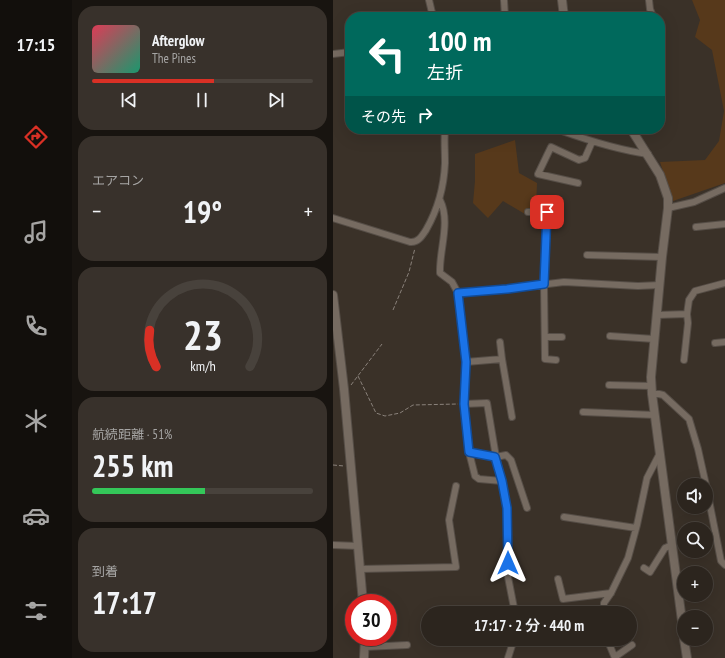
<!DOCTYPE html>
<html lang="ja">
<meta charset="utf-8">
<style>
:root{--surface:#2c251e;--page:#38312b;--text:#f1f3f6;--muted:#a6a5a4;--line:#48423c;--accent:#d93025}
body{margin:0;font-family:"PT Sans Narrow","Noto Sans JP",sans-serif;background:var(--page);color:var(--text);height:100vh;display:flex;flex-direction:column;font-size:15px;white-space:nowrap}
*{box-sizing:border-box;margin:0}
p{font-size:13px;color:var(--muted)}
.icon{flex:none;width:22px;height:22px;fill:none;stroke:currentColor;stroke-width:2;stroke-linecap:round;stroke-linejoin:round}
.map{position:relative;flex:1;overflow:hidden}
.drawer{display:flex;flex-direction:column;gap:6px;padding:6px;background:#181410;width:261px}
.drawer>*{flex:none}
.banner{position:absolute;left:12px;top:12px;width:320px;height:122px;border-radius:16px;box-shadow:0 4px 16px #0002,0 0 0 1px var(--line);background:#00695c;color:#fff;overflow:hidden}
.controls{position:absolute;left:344px;top:478px;display:grid;gap:8px}
.controls a{display:grid;place-items:center;width:36px;height:36px;border-radius:50%;background:var(--surface);box-shadow:0 4px 16px #0002,0 0 0 1px var(--line);font-size:20px}
.speed{position:absolute;left:12px;top:594px;display:flex;gap:8px;font-size:20px;font-weight:700;text-align:center}
.speed>*{display:grid;place-content:center;width:52px;height:52px;border-radius:50%;background:var(--surface);box-shadow:0 4px 16px #0002,0 0 0 1px var(--line);line-height:1}
.speed .limit{border:6px solid #d22;background:#fff;color:#111}
.pin{position:absolute;display:grid;place-items:center;width:34px;height:34px;color:#fff;margin:-17px;border-radius:8px;box-shadow:0 2px 6px #0006}
.me{position:absolute;width:44px;margin:-22px;rotate:0deg;stroke-linejoin:round;filter:drop-shadow(0 0 3px #0008)}
.turn{display:flex;align-items:center;gap:14px;height:84px;padding:0 16px;font-size:18px}
.turn .icon{width:52px;height:52px;stroke-width:2.5}
.turn b{display:block;font-size:28px;line-height:34px}
.then{display:flex;align-items:center;height:38px;padding:0 16px;background:#0003;gap:8px;font-size:15px}
.big{font-size:30px;font-weight:600;line-height:1.1}
.drawer .tile{flex:1;display:flex;flex-direction:column;justify-content:center;gap:6px;min-width:0;padding:0 14px;border-radius:16px;background:var(--page)}
.drawer .dial{align-items:center;gap:0}
.dial svg{height:104px;overflow:visible;fill:none;stroke:var(--line);stroke-width:7;stroke-linecap:round;text-anchor:middle}
.dial text{fill:var(--text);stroke:none}
.song{display:flex;align-items:center;gap:12px}
.cover{width:48px;height:48px;border-radius:6px;background:linear-gradient(135deg,hsl(350 70% 55%),hsl(160 70% 35%))}
.played{height:4px;border-radius:2px;background:linear-gradient(90deg,var(--accent) 55%,var(--line) 55%)}
.keys{display:flex;justify-content:space-around;direction:ltr}
.heat{display:flex;justify-content:space-between;align-items:center;font-size:22px;direction:ltr}
.charge{height:6px;border-radius:3px;background:linear-gradient(90deg,#34c759 51%,var(--line) 0)}
.trip{position:absolute;left:88px;top:606px;width:216px;height:40px;border-radius:20px;background:var(--surface);box-shadow:0 4px 16px #0002,0 0 0 1px var(--line);font-weight:600;line-height:40px;text-align:center}
main{display:flex;flex:1;min-height:0}
.tabs{display:flex;flex-direction:column;width:72px;justify-content:space-around;align-items:center;background:#120f0c;color:var(--muted)}
.tabs .icon{width:28px;height:28px}
.tabs .on{color:var(--accent)}
.tabs b{font-size:18px;color:var(--text)}
.map>svg:first-child{display:block}
.green{fill:#57391b}
.lines{fill:none;stroke-linecap:round;stroke-linejoin:round}
.minor-casing{stroke:#564e47;stroke-width:8}
.tertiary-casing{stroke:#564e47;stroke-width:10}
.path{stroke:#8a827b;stroke-width:1;stroke-dasharray:4 2;stroke-linecap:butt}
.minor{stroke:#766b61;stroke-width:6}
.tertiary{stroke:#766b61;stroke-width:8}
.route-casing{stroke:#114b97;stroke-width:10}
.route{stroke:#1a73e8;stroke-width:7}
</style>
<main>
<nav class="tabs">
<b>17:15</b>
<svg class="icon on" aria-label="directions" viewBox="0 0 24 24"><path d="M12 3l9 9-9 9-9-9zM9 14v-3h6M13 9l2 2-2 2"/></svg>
<svg class="icon" aria-label="music" viewBox="0 0 24 24"><path d="M9 18V5l10-2v13"/><circle cx="6" cy="18" r="3"/><circle cx="16" cy="16" r="3"/></svg>
<svg class="icon" aria-label="phone" viewBox="0 0 24 24"><path d="M5 4h4l2 5-3 2q2 4 5 5l2-3 5 2v4C11 20 4 13 5 4z"/></svg>
<svg class="icon" aria-label="climate" viewBox="0 0 24 24"><path d="M12 3v18M4 7l16 10M4 17L20 7"/></svg>
<svg class="icon" aria-label="car" viewBox="0 0 24 24"><path d="M5 17H2v-5l4-1 3-4h7l3 4 3 1v5h-3M9 17h6M6 11h13"/><circle cx="7" cy="17" r="2"/><circle cx="17" cy="17" r="2"/></svg>
<svg class="icon" aria-label="filters" viewBox="0 0 24 24"><path d="M4 7h16M4 17h16"/><circle cx="9" cy="7" r="2"/><circle cx="15" cy="17" r="2"/></svg>
</nav>
<section class="drawer">
<div class="tile">
<div class="song"><i class="cover"></i><div><b>Afterglow</b><p>The Pines</p></div></div>
<div class="played"></div>
<div class="keys"><svg class="icon" aria-label="previous" viewBox="0 0 24 24"><path d="M18 5L8 12l10 7zM5 5v14"/></svg><svg class="icon" aria-label="pause" viewBox="0 0 24 24"><path d="M8 5v14M16 5v14"/></svg><svg class="icon" aria-label="next" viewBox="0 0 24 24"><path d="M6 5l10 7-10 7zM19 5v14"/></svg></div>
</div>
<div class="tile"><p>エアコン</p>
<div class="heat"><a>−</a><b class="big">19°</b><a>+</a></div>
</div>
<div class="tile dial"><svg viewBox="0 0 100 80">
<path d="M14 69A42 42 0 1 1 86 69"/>
<path d="M14 69A42 42 0 0 1 9 41" stroke="#d93025"/>
<text x="50" y="56" font-size="32" font-weight="700">23</text>
<text x="50" y="72" font-size="11">km/h</text>
</svg></div>
<div class="tile"><p>航続距離 · 51%</p><b class="big">255 km</b><div class="charge"></div></div>
<div class="tile"><p>到着</p><b class="big">17:17</b></div>
</section>
<div class="map">
<svg width="392" height="658" viewBox="0 0 392 658">
<rect width="100%" height="100%" fill="#3a3128"/>
<path class="green" d="M359,0H392V183L340,201L327,162L372,160L386,141L391,111L379,50L362,37L367,20Z
M182,140L186,173L204,183L203,211L192,214L170,201L155,218L140,203L142,181V154Z"/>
<g class="lines">
<defs>
<path id="minor" d="M96,0L100,17
M171,0L172,17
M316,0L317,9L320,17
M327,39L328,44H327
M0,54L17,52
M227,129L229,131C257,141 286,150 315,154
M245,183L205,174L218,147L246,160L252,158L259,142
M107,200C118,222 106,250 107,273L119,282L125,293L133,362L131,404L137,456L142,476L146,479L169,481L174,508L175,577L182,613
M335,208L361,202L392,188
M195,212H214L211,284L212,359L223,360
M0,218L77,242C85,243 89,236 93,230C105,209 111,187 112,163C112,151 111,140 112,129
M363,227L392,224
M254,255L329,257
M125,293L174,289L231,282L305,286L327,285
M324,315L354,314L356,300L362,291L392,283
M277,336L321,339
M212,337H229
M167,342L169,359
M382,343L392,342
M351,360L355,323L354,314
M133,362L169,359L179,417
M276,385L319,386
M319,394H326L330,395L356,419L365,449L373,485
M131,404L154,403L163,457L169,481
M250,412L322,415
M136,452L163,457L173,455L178,460L194,508
M373,485L388,561L392,565
M231,517L303,528
M0,545L25,546
M311,568L317,572L332,548L339,545
M27,569L123,567L116,520L123,486
M225,579L230,599L278,593
M271,613V603L278,593L295,558L304,525L314,478L327,453
M274,639L282,658
M32,647L74,645
M282,657L299,645
M175,658L181,639"/>
<path id="tertiary" d="M229,0L231,17
M298,129L327,175L335,198V208L329,257L318,377L319,394L351,636
M0,295L11,389L30,603
M351,639L354,658
M31,658L32,637"/>
</defs>
<use href="#minor" class="minor-casing"/>
<use href="#tertiary" class="tertiary-casing"/>
<path class="path" d="M60,310L76,272L82,248
M25,376L43,413L52,416L67,413L80,405L125,404
M18,385L49,344
M0,465L11,466"/>
<use href="#minor" class="minor"/>
<use href="#tertiary" class="tertiary"/>
</g>
<g class="lines">
<defs>
<path id="route" d="M175,563L174,508L169,481L162,457L136,452L131,404L133,362L125,293L174,289L211,284L214,212"/>
</defs>
<use href="#route" class="route-casing"/>
<use href="#route" class="route"/>
</g>
</svg>
<div class="controls">
<a><svg class="icon" aria-label="sound" viewBox="0 0 24 24"><path d="M4 9h4l5-4v14l-5-4H4zM17 9q2 3 0 6"/></svg></a>
<a><svg class="icon" aria-label="search" viewBox="0 0 24 24"><circle cx="10" cy="10" r="6"/><path d="M15 15l6 6"/></svg></a>
<a>+</a>
<a>−</a>
</div>
<div class="speed"><div class="limit">30</div></div>
<div class="pin" style="left:214px;top:212px;background:#d93025"><svg class="icon" aria-label="arrive" viewBox="0 0 24 24"><path d="M6 21V4h12l-3 4 3 4H6"/></svg></div>
<svg class="me" style="left:175px;top:563px" viewBox="-20 -20 40 40"><path d="M0-17L14 15 0 8-14 15z" fill="#1a73e8" stroke="#fff" stroke-width="4"/></svg>
<div class="trip">17:17 · 2 分 · 440 m</div>
<div class="banner">
<div class="turn"><svg class="icon" aria-label="left" viewBox="0 0 24 24"><path d="M17 20v-9H6M10 6l-5 5 5 5"/></svg><div><b>100 m</b>左折</div></div>
<div class="then">その先<svg class="icon" aria-label="right" viewBox="0 0 24 24"><path d="M7 20v-9h11M14 6l5 5-5 5"/></svg></div>
</div>
</div>
</main>
